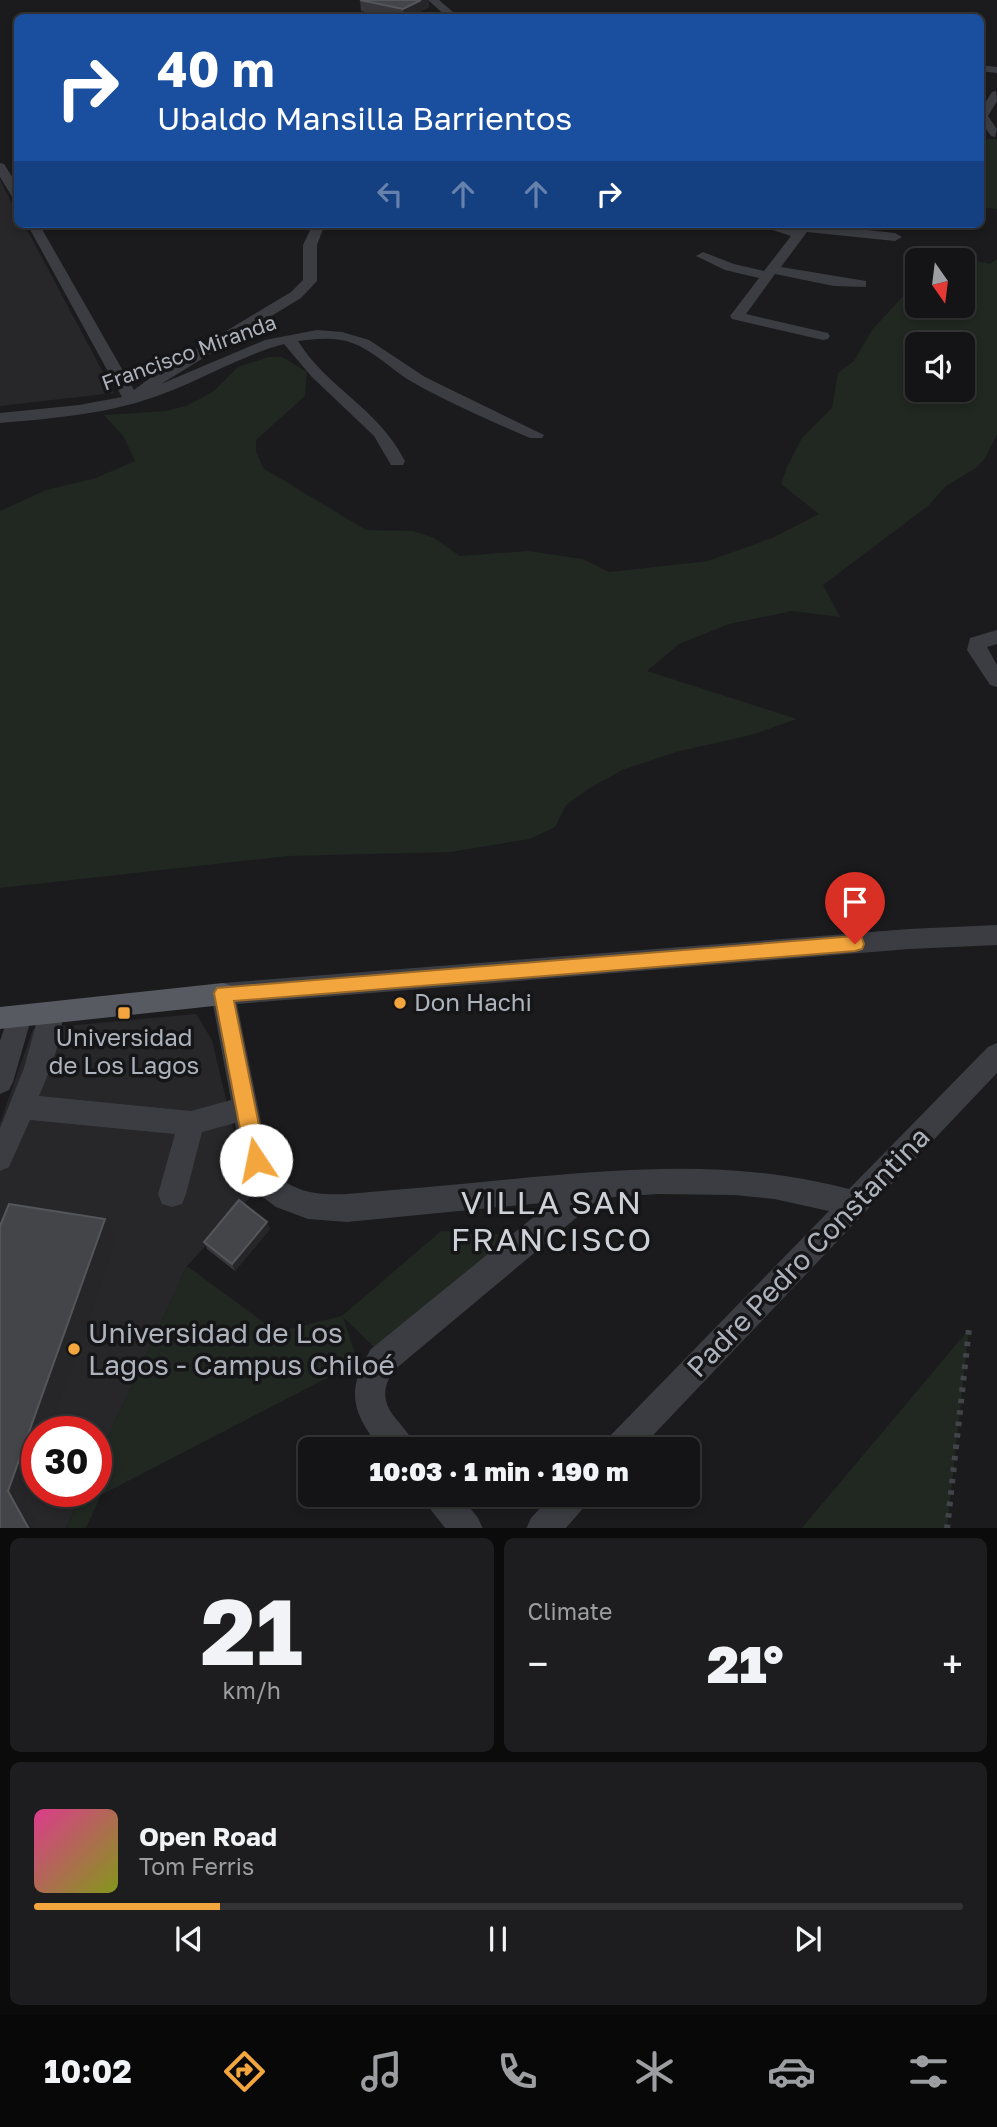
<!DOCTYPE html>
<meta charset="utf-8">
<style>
:root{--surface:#141416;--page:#1d1d1f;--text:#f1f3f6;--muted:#9d9ea1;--line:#333335;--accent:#f3a63d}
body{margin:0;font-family:"Golos Text",sans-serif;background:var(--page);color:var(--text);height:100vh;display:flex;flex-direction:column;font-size:26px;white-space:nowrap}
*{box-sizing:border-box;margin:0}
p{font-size:23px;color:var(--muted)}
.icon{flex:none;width:38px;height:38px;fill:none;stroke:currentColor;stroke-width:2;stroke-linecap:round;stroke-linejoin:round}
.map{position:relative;height:1528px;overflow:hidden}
.sheet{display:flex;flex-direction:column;gap:10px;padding:10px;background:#0b0b0c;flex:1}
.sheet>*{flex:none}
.top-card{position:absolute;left:14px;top:14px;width:970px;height:214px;border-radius:10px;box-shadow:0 4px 10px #0003,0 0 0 2px var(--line);background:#1a4fa0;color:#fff;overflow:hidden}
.needle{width:46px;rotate:166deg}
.tools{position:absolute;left:905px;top:248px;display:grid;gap:14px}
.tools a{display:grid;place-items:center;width:70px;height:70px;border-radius:10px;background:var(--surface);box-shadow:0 4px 10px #0003,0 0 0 2px var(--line);font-size:35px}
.speed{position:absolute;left:21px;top:1416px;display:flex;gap:14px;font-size:35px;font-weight:700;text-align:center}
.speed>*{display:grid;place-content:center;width:91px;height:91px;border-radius:50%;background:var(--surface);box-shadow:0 4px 10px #0003,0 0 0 2px var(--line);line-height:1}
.speed .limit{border:10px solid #d22;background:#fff;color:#111}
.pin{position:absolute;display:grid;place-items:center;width:60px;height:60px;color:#fff;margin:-72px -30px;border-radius:50% 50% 50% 0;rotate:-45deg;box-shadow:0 0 7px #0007}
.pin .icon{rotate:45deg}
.me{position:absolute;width:77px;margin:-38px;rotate:349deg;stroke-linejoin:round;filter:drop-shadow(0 0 5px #0008)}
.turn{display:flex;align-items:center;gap:24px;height:147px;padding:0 28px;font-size:32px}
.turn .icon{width:91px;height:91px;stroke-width:2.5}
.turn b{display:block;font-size:49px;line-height:60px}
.lanes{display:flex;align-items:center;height:66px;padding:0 28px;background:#0003;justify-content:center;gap:35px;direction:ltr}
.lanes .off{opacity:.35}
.big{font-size:52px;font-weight:800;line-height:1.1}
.sheet .widget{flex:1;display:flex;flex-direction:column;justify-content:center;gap:10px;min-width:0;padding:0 24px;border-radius:10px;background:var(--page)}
.sheet .dial{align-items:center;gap:0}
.dial b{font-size:91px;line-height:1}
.song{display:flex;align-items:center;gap:21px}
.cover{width:84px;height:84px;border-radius:10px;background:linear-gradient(135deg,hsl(330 70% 55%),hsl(70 70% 35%))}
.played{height:7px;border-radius:4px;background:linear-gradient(90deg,var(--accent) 20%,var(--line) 20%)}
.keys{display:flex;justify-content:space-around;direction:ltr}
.heat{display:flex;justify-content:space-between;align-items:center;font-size:38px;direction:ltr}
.sheet .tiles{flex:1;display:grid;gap:10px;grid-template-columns:1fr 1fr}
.widget:last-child{grid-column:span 2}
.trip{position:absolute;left:298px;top:1437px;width:402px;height:70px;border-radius:10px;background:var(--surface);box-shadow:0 4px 10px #0003,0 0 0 2px var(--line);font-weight:800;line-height:70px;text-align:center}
.tab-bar{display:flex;height:112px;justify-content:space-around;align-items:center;background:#080809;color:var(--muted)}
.tab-bar .icon{width:49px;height:49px}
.tab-bar .selected{color:var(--accent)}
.tab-bar b{font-size:32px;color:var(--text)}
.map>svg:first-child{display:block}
.built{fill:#27272a}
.green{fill:#202821;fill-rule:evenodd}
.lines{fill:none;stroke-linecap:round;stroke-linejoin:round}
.path{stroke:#424449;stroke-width:6;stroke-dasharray:4.5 7;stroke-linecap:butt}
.minor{fill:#3c3d42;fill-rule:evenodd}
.major{fill:#585a61;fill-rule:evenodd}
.wall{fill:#37373b}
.shaded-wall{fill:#262629}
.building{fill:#444549;stroke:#54565b;stroke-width:2}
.route{fill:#f3a63d;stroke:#9e6c28;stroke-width:2}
.poi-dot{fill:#f3a63d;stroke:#161618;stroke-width:2.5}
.labels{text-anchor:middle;stroke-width:7;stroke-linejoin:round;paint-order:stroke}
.far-street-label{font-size:21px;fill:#adb3bc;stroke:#161618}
.poi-label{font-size:24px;fill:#adb3bc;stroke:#161618;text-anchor:start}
.near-street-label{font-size:28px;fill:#adb3bc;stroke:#161618}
.near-poi-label{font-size:28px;fill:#adb3bc;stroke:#161618;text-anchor:start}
.near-neighbourhood-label{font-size:32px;letter-spacing:2px;fill:#ced2d8;stroke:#161618}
</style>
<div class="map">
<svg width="997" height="1529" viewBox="0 0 997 1529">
<rect width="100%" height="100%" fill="#1b1b1d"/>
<path class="built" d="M0,180L17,213L18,224H24L114,393L0,406Z
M196,1014L212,1040L238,1150L245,1173L255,1192L187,1266L96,1463V1432H37V1491H83L66,1528L0,1529V1123L33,1029Z"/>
<path class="green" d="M985,139H997V209L980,207V145Z
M940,257H959L990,264L997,259V434L985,458L976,468L946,486L928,506L823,585L840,617L792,611L729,624L679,644L647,671L797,719L751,735L676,752L622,770L587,790L566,805L555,827L530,839L451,852L288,856L0,888V511L46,490L96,478L135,461L124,437L104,415L166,411L186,406L213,392L238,367L268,357H282L307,372L305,396L256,440V451L263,468L366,530L413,531L434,538L460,556L528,551L583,559L609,572L708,561L772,538L819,514L781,484L787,467L802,438L832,408L838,373L854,361L872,330L906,293V279L917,263V306H962V261H925ZM917,345H962V390H917Z
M441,1231L517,1235L380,1353L343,1317L358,1362L101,1495L86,1528L66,1529L83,1491H96V1463L187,1266L277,1332L342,1316Z
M969,1329L947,1528H802Z"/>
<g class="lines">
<path class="path" d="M947,1529L969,1329"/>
<path class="minor" d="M428,0H439L460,18H448Z
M980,65L997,67V73L980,71Z
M996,91L997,101L988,116L997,129L995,137L991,136C976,115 978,113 992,92Z
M0,163L4,164L18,186V201L14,200L0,177Z
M27,224H39L134,390L158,372L291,292L303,280V245L313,224H325L317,245V281L301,298L161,384L265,340L317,330L342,332L369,340L425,377L544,435L542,438H530C491,421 451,404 414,383C391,370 372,348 346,341C330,337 313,339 298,341C326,387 378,408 405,461L403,465H391L374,436L311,376L284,344C242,355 205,378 165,393C112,414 56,418 0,423V413L79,405L122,397Z
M754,224H776L796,229L799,224H812L895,233L902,237L895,241L807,232L781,267L866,281V287L834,286L775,274L746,314L828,333L830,336L828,339L823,340L732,319L730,316L759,278L725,270L696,256L703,252L734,264L764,271L791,236Z
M997,630V644L987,647L997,665V687L990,685L967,650L970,638Z
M997,925V945L909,949L237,1004L270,1166C289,1193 316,1195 347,1194C409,1189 471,1183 533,1177C643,1167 741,1161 849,1189L988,1047L997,1043V1073L640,1449H603L608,1438L829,1211L774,1199L735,1195L658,1194L600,1198L393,1371C370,1409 404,1418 417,1449H381C351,1412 346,1390 371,1349L552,1202L347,1222L308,1219L276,1207L256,1192L244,1171L235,1123L202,1132L186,1194L182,1204L172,1207L162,1204L158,1194L175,1134L30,1120L9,1167L0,1171V1128L24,1068L39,1013L42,1005L51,1002L60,1005C69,1026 48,1075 39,1096L191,1111L231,1100L211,994L214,986L223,983L909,929Z
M20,1005L29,1008L32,1016L13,1082L9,1090L0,1094V1041L11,1008Z
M422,1494H459L478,1518L483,1529H446L427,1505Z
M553,1494H591L586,1505L565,1529H526L531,1518Z"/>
<path class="major" d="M223,983L232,986L235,994L232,1002L223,1005L0,1029V1007Z"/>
</g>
<path class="wall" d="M360,0H429V7L408,18H393L361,11Z
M270,1229L235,1271L207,1249L204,1242Z"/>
<path class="shaded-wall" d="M421,0H429V7L408,18H404L403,9Z
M105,1219L117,1238L49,1432H37V1468L25,1502L39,1529H29L8,1491Z
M267,1222L270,1229L235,1271L232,1264Z"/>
<path class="building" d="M360,0H421L403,9Z
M239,1200L267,1222L232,1264L204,1242Z
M9,1204L105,1219L8,1491L29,1529H0V1226Z"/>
<path class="route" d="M855,936L862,938L864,944L862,949L855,951L234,1001L266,1160L263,1167L256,1170L249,1167L246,1160L214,993L217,988Z"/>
<g class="poi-dot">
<circle cx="400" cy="1003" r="7"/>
<rect x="117" y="1006" width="14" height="14" rx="3.5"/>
<circle cx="74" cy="1349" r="7"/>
</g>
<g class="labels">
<g class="far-street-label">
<text transform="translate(189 353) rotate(-20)" y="7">Francisco Miranda</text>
</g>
<g class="poi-label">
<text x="414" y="1011">Don Hachi</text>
<text x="124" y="1046" text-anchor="middle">Universidad<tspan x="124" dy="28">de Los Lagos</tspan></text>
</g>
<g class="near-street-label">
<text transform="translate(808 1252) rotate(-46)" y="10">Padre Pedro Constantina</text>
</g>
<g class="near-poi-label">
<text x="88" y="1343">Universidad de Los<tspan x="88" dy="32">Lagos - Campus Chiloé</tspan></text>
</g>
<g class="near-neighbourhood-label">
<text x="552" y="1214">VILLA SAN<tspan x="552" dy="37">FRANCISCO</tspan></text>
</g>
</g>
</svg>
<div class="tools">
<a><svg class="needle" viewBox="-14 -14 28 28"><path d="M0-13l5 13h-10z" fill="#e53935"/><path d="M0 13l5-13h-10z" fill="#9d9ea1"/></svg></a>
<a><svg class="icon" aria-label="sound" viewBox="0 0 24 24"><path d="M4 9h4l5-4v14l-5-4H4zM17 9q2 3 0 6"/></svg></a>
</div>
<div class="speed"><div class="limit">30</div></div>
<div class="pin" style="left:855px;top:944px;background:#d93025"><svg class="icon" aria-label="arrive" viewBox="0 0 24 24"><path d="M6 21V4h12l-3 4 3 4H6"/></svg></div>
<svg class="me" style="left:256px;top:1160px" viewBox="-20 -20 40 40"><circle r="19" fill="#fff"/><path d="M0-13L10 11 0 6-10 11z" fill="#f3a63d"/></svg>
<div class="trip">10:03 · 1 min · 190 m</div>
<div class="top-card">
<div class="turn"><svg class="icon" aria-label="right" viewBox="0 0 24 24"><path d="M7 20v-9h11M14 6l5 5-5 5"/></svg><div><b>40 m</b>Ubaldo Mansilla Barrientos</div></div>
<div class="lanes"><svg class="icon off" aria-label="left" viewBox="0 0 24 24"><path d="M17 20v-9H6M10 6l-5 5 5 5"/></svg><svg class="icon off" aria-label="ahead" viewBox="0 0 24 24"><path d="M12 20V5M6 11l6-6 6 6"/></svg><svg class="icon off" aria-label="ahead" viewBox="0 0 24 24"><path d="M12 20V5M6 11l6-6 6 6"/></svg><svg class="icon" aria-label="right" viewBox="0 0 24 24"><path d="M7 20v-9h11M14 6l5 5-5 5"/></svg></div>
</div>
</div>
<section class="sheet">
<div class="tiles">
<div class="widget dial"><b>21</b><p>km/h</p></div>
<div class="widget"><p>Climate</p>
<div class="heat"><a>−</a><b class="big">21°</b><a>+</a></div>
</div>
<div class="widget">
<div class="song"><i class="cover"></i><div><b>Open Road</b><p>Tom Ferris</p></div></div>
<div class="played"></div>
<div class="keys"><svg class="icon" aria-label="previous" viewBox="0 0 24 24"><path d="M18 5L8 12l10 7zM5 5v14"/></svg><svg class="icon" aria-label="pause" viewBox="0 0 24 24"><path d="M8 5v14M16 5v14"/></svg><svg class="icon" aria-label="next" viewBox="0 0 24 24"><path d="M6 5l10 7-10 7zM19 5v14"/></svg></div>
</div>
</div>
</section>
<nav class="tab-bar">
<b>10:02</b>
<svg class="icon selected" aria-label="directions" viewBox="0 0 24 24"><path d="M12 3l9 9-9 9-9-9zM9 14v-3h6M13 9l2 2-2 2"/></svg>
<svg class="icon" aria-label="music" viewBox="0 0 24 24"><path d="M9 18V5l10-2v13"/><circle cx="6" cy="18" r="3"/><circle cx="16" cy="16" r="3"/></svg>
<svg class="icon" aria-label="phone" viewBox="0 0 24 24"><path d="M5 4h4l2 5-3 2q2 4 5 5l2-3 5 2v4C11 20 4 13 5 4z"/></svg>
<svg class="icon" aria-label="climate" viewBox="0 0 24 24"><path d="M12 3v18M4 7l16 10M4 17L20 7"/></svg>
<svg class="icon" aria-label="car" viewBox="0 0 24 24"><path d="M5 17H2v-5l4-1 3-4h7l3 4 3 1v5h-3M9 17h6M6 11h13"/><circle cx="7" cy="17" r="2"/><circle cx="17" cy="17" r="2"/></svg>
<svg class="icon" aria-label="filters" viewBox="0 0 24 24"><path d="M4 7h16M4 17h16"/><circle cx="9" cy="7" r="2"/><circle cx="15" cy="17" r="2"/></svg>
</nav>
